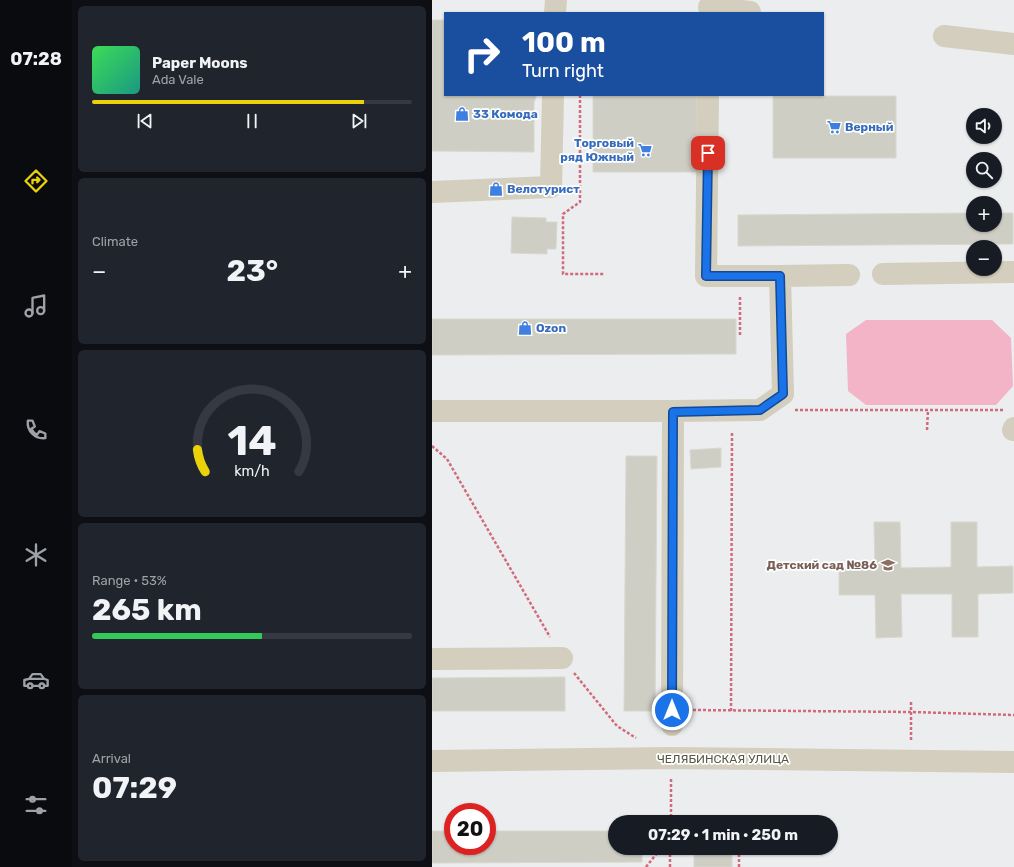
<!DOCTYPE html>
<meta charset="utf-8">
<style>
:root{--surface:#171b24;--page:#20242c;--text:#f1f3f6;--muted:#9ea1a6;--line:#363941;--accent:#ead10a}
body{margin:0;font-family:Rubik,sans-serif;background:var(--page);color:var(--text);height:100vh;display:flex;flex-direction:column;font-size:15px;white-space:nowrap}
*{box-sizing:border-box;margin:0}
p{font-size:13px;color:var(--muted)}
.icon{flex:none;width:22px;height:22px;fill:none;stroke:currentColor;stroke-width:2;stroke-linecap:round;stroke-linejoin:round}
.map{position:relative;flex:1;overflow:hidden}
.drawer{display:flex;flex-direction:column;gap:6px;padding:6px;background:#0d0f14;width:360px}
.drawer>*{flex:none}
.guide{position:absolute;left:12px;top:12px;width:380px;height:84px;border-radius:0px;box-shadow:0 1px 3px #0004;background:#1a4fa0;color:#fff;overflow:hidden}
.controls{position:absolute;left:534px;top:108px;display:grid;gap:8px}
.controls a{display:grid;place-items:center;width:36px;height:36px;border-radius:50%;background:var(--surface);box-shadow:0 1px 3px #0004;font-size:20px}
.speed{position:absolute;left:12px;top:803px;display:flex;gap:8px;font-size:20px;font-weight:700;text-align:center}
.speed>*{display:grid;place-content:center;width:52px;height:52px;border-radius:50%;background:var(--surface);box-shadow:0 1px 3px #0004;line-height:1}
.speed .limit{border:6px solid #d22;background:#fff;color:#111}
.pin{position:absolute;display:grid;place-items:center;width:34px;height:34px;color:#fff;margin:-17px;border-radius:8px;box-shadow:0 2px 6px #0006}
.me{position:absolute;width:44px;margin:-22px;rotate:0deg;stroke-linejoin:round;filter:drop-shadow(0 0 3px #0008)}
.turn{display:flex;align-items:center;gap:14px;height:84px;padding:0 12px;font-size:18px}
.turn .icon{width:52px;height:52px;stroke-width:2.5}
.turn b{display:block;font-size:28px;line-height:34px}
.big{font-size:30px;font-weight:700;line-height:1.1}
.drawer .tile{flex:1;display:flex;flex-direction:column;justify-content:center;gap:6px;min-width:0;padding:0 14px;border-radius:6px;background:var(--page)}
.drawer .dial{align-items:center;gap:0}
.dial svg{height:104px;overflow:visible;fill:none;stroke:var(--line);stroke-width:7;stroke-linecap:round;text-anchor:middle}
.dial text{fill:var(--text);stroke:none}
.song{display:flex;align-items:center;gap:12px}
.cover{width:48px;height:48px;border-radius:6px;background:linear-gradient(135deg,hsl(130 70% 55%),hsl(170 70% 35%))}
.played{height:4px;border-radius:2px;background:linear-gradient(90deg,var(--accent) 85%,var(--line) 85%)}
.keys{display:flex;justify-content:space-around;direction:ltr}
.heat{display:flex;justify-content:space-between;align-items:center;font-size:22px;direction:ltr}
.charge{height:6px;border-radius:3px;background:linear-gradient(90deg,#34c759 53%,var(--line) 0)}
.trip{position:absolute;left:176px;top:815px;width:230px;height:40px;border-radius:20px;background:var(--surface);box-shadow:0 1px 3px #0004;font-weight:700;line-height:40px;text-align:center}
main{display:flex;flex:1;min-height:0}
.dock{display:flex;flex-direction:column;width:72px;justify-content:space-around;align-items:center;background:#090b0e;color:var(--muted)}
.dock .icon{width:28px;height:28px}
.dock .on{color:var(--accent)}
.dock b{font-size:18px;color:var(--text)}
.map>svg:first-child{display:block}
.green{fill:#f2b4c6}
.building{fill:#cecec5;stroke:#d8d8cf}
.lines{fill:none;stroke-linecap:round;stroke-linejoin:round}
.path{stroke:#d26a7b;stroke-width:2.5;stroke-dasharray:3 2;stroke-linecap:butt}
.minor{stroke:#d3cebd;stroke-width:22}
.route-casing{stroke:#114b97;stroke-width:10}
.route{stroke:#1a73e8;stroke-width:7}
.labels{text-anchor:middle;stroke-width:3.5;stroke-linejoin:round;paint-order:stroke}
.shop-label{font-size:12px;font-weight:bold;fill:#366cbe;stroke:#fff;text-anchor:start}
.education-label{font-size:12px;font-weight:bold;fill:#785e54;stroke:#fff;text-anchor:end}
.street-label{font-size:12px;fill:#5a5542;stroke:#fff}
</style>
<main>
<nav class="dock">
<b>07:28</b>
<svg class="icon on" aria-label="directions" viewBox="0 0 24 24"><path d="M12 3l9 9-9 9-9-9zM9 14v-3h6M13 9l2 2-2 2"/></svg>
<svg class="icon" aria-label="music" viewBox="0 0 24 24"><path d="M9 18V5l10-2v13"/><circle cx="6" cy="18" r="3"/><circle cx="16" cy="16" r="3"/></svg>
<svg class="icon" aria-label="phone" viewBox="0 0 24 24"><path d="M5 4h4l2 5-3 2q2 4 5 5l2-3 5 2v4C11 20 4 13 5 4z"/></svg>
<svg class="icon" aria-label="climate" viewBox="0 0 24 24"><path d="M12 3v18M4 7l16 10M4 17L20 7"/></svg>
<svg class="icon" aria-label="car" viewBox="0 0 24 24"><path d="M5 17H2v-5l4-1 3-4h7l3 4 3 1v5h-3M9 17h6M6 11h13"/><circle cx="7" cy="17" r="2"/><circle cx="17" cy="17" r="2"/></svg>
<svg class="icon" aria-label="filters" viewBox="0 0 24 24"><path d="M4 7h16M4 17h16"/><circle cx="9" cy="7" r="2"/><circle cx="15" cy="17" r="2"/></svg>
</nav>
<section class="drawer">
<div class="tile">
<div class="song"><i class="cover"></i><div><b>Paper Moons</b><p>Ada Vale</p></div></div>
<div class="played"></div>
<div class="keys"><svg class="icon" aria-label="previous" viewBox="0 0 24 24"><path d="M18 5L8 12l10 7zM5 5v14"/></svg><svg class="icon" aria-label="pause" viewBox="0 0 24 24"><path d="M8 5v14M16 5v14"/></svg><svg class="icon" aria-label="next" viewBox="0 0 24 24"><path d="M6 5l10 7-10 7zM19 5v14"/></svg></div>
</div>
<div class="tile"><p>Climate</p>
<div class="heat"><a>−</a><b class="big">23°</b><a>+</a></div>
</div>
<div class="tile dial"><svg viewBox="0 0 100 80">
<path d="M14 69A42 42 0 1 1 86 69"/>
<path d="M14 69A42 42 0 0 1 8 52" stroke="#ead10a"/>
<text x="50" y="56" font-size="32" font-weight="700">14</text>
<text x="50" y="72" font-size="11">km/h</text>
</svg></div>
<div class="tile"><p>Range · 53%</p><b class="big">265 km</b><div class="charge"></div></div>
<div class="tile"><p>Arrival</p><b class="big">07:29</b></div>
</section>
<div class="map">
<svg width="582" height="867" viewBox="0 0 582 867">
<rect width="100%" height="100%" fill="#ebedef"/>
<path class="green" d="M434,320H560L579,338L581,386L564,405H434L416,391L414,334Z"/>
<path class="building" d="M0,20H13V95H105L102,102V152L0,151Z
M161,95H265V172H161Z
M341,96H464V158H341Z
M541,213V225H563V213H581V244L306,246V215Z
M80,217L114,218V222H125L124,249H115V254L79,253Z
M0,319H304V354L0,355Z
M289,448V467L259,469L258,450Z
M194,456H225L223,711H192Z
M442,522H468L469,568L519,567V522H545V567L581,566V593L546,594V637H520V594H469L470,637L444,638L443,595H407V568H443Z
M133,677V711H0V678Z
M0,831H21V846H55V831H183V848H210V862L0,863Z
M262,848H300V867H262Z"/>
<g class="lines">
<path class="path" d="M148,95V202L131,214V274H173
M308,297V335
M363,410H572
M495,430L496,410
M0,446L15,459L118,637
M142,673L185,726L204,738
M261,710L479,712L582,715
M299,711L300,431
M479,740V701
M239,822V777
M214,867L229,848
M238,867V848
M307,867V848"/>
<path class="minor" d="M277,7L318,12
M123,13L124,0
M512,36L582,44
M0,192L119,187L121,95
M451,274L582,272
M348,276L417,275
M0,411H241L328,410L351,394L348,276H274L276,95
M581,430L582,428
M0,659L130,658
M240,725L241,411
M0,761L239,758L582,762"/>
</g>
<g class="lines">
<defs>
<path id="route" d="M240,710L241,412L328,410L351,394L348,276H274L276,153"/>
</defs>
<use href="#route" class="route-casing"/>
<use href="#route" class="route"/>
</g>
<defs>
<symbol id="shop-bare" viewBox="-9 -9 18 18"><path d="M-5-2.5h2.3a2.7 3.5 0 0 1 5.4 0H5L5.5 6h-11ZM-1.5-2.5h3a1.5 2.3 0 0 0-3 0Z" fill="#3f7fe0" stroke="#fff" stroke-width="2.5" paint-order="stroke"/></symbol>
<symbol id="supermarket-bare" viewBox="-9 -9 18 18"><path d="M-6-5.5h2.5l.6 2H6L4.5 2H-2.5L-4.4-4H-6ZM-1.5 3.2a1.3 1.3 0 1 0 .1 0ZM3 3.2a1.3 1.3 0 1 0 .1 0Z" fill="#3f7fe0" stroke="#fff" stroke-width="2.5" paint-order="stroke"/></symbol>
<symbol id="school-bare" viewBox="-9 -9 18 18"><path d="M0-5L7-2L0 1L-7-2ZM-4 1L0 2.5L4 1V4Q0 6-4 4Z" fill="#8d6e63" stroke="#fff" stroke-width="2.5" paint-order="stroke"/></symbol>
</defs>
<g fill-rule="evenodd">
<use href="#shop-bare" x="20" y="104" width="20" height="20"/>
<use href="#supermarket-bare" x="392" y="117" width="20" height="20"/>
<use href="#supermarket-bare" x="203" y="140" width="20" height="20"/>
<use href="#shop-bare" x="54" y="179" width="20" height="20"/>
<use href="#shop-bare" x="83" y="318" width="20" height="20"/>
<use href="#school-bare" x="446" y="555" width="20" height="20"/>
</g>
<g class="labels">
<g class="shop-label">
<text x="41" y="118">33 Комода</text>
<text x="413" y="131">Верный</text>
<text x="202" y="147" text-anchor="end">Торговый<tspan x="202" dy="14">ряд Южный</tspan></text>
<text x="75" y="193">Велотурист</text>
<text x="104" y="332">Ozon</text>
</g>
<g class="education-label">
<text x="445" y="569">Детский сад №86</text>
</g>
<g class="street-label">
<text x="291" y="763">ЧЕЛЯБИНСКАЯ УЛИЦА</text>
</g>
</g>
</svg>
<div class="controls">
<a><svg class="icon" aria-label="sound" viewBox="0 0 24 24"><path d="M4 9h4l5-4v14l-5-4H4zM17 9q2 3 0 6"/></svg></a>
<a><svg class="icon" aria-label="search" viewBox="0 0 24 24"><circle cx="10" cy="10" r="6"/><path d="M15 15l6 6"/></svg></a>
<a>+</a>
<a>−</a>
</div>
<div class="speed"><div class="limit">20</div></div>
<div class="pin" style="left:276px;top:153px;background:#d93025"><svg class="icon" aria-label="arrive" viewBox="0 0 24 24"><path d="M6 21V4h12l-3 4 3 4H6"/></svg></div>
<svg class="me" style="left:240px;top:710px" viewBox="-20 -20 40 40"><circle r="17" fill="#1a73e8" stroke="#fff" stroke-width="3"/><path d="M0-11L8 9 0 5-8 9z" fill="#fff"/></svg>
<div class="trip">07:29 · 1 min · 250 m</div>
<div class="guide">
<div class="turn"><svg class="icon" aria-label="right" viewBox="0 0 24 24"><path d="M7 20v-9h11M14 6l5 5-5 5"/></svg><div><b>100 m</b>Turn right</div></div>
</div>
</div>
</main>
